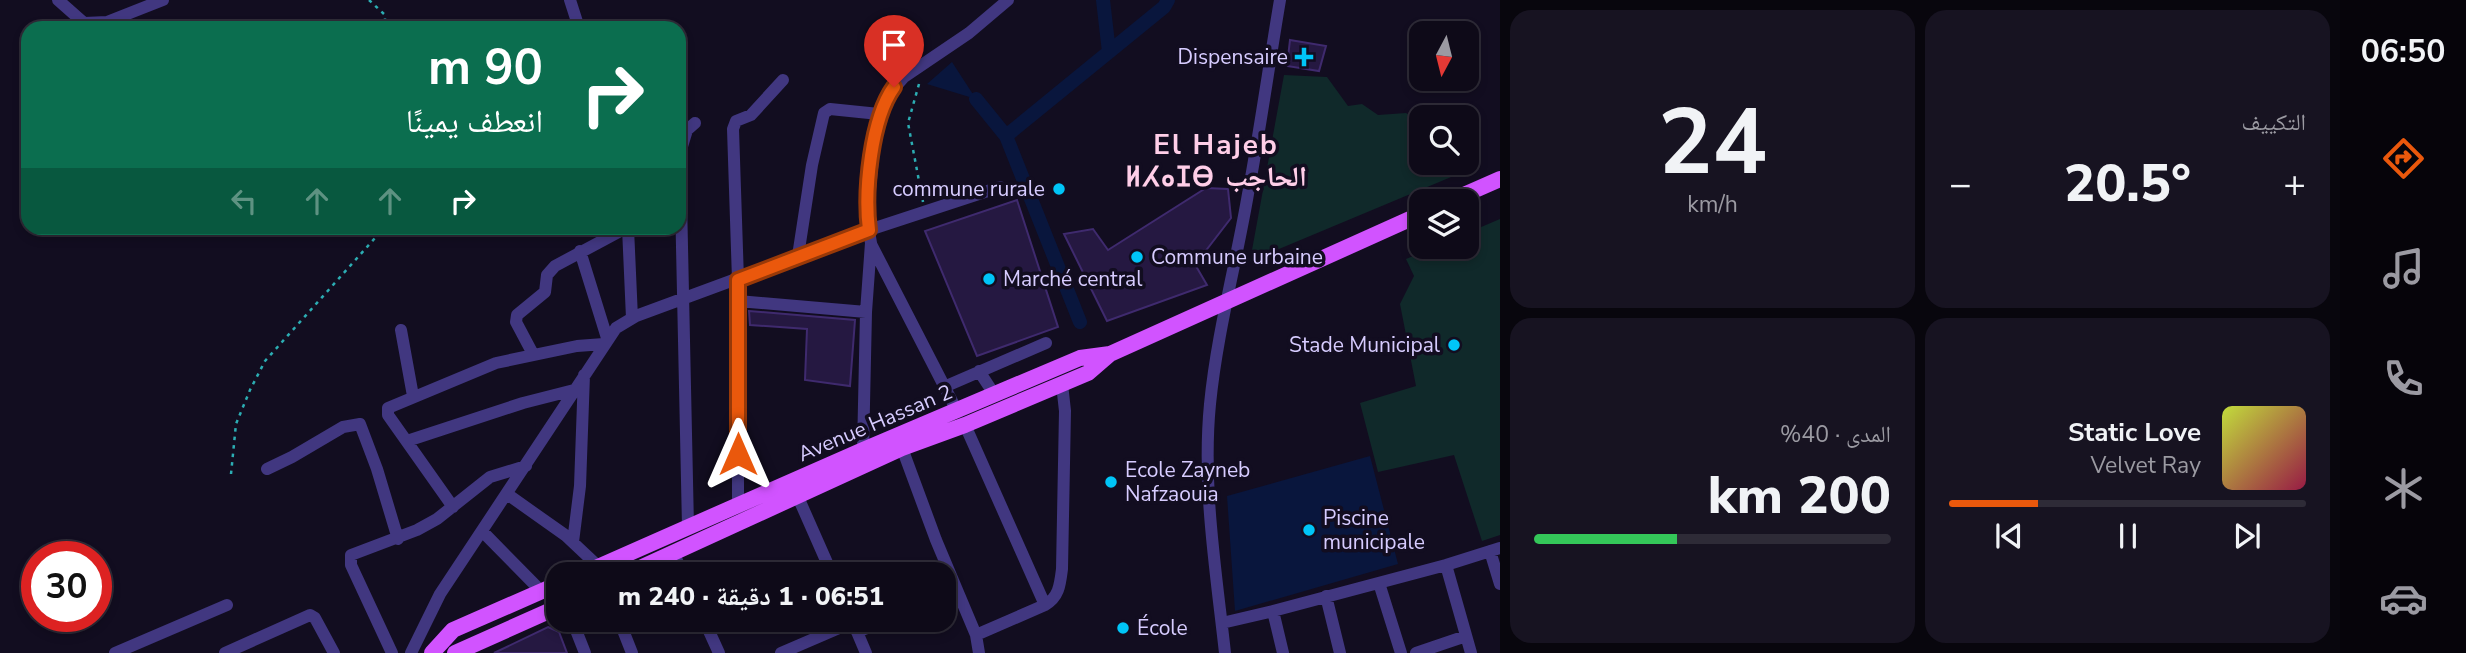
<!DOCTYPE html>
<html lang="ar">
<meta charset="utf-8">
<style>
:root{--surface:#0e0a18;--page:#171321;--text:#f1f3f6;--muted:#9b9aa2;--line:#2e2b37;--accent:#ea580c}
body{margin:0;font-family:"Nunito Sans","Noto Naskh Arabic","Noto Sans Tifinagh",sans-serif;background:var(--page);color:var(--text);direction:rtl;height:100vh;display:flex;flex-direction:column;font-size:26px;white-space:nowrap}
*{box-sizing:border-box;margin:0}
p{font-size:23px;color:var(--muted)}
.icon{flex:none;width:38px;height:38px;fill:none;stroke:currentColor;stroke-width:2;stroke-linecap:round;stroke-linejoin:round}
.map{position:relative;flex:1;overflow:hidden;direction:ltr}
.drawer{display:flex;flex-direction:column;gap:10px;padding:10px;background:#08060d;width:840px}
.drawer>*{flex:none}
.guide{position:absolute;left:21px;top:21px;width:665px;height:214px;border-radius:21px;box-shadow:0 4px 10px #0003,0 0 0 2px var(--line);direction:rtl;background:#0b6e4f;color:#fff;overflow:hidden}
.needle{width:46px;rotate:187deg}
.controls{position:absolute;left:1409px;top:21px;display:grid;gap:14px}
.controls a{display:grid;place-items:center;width:70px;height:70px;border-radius:14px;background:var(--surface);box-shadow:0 4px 10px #0003,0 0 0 2px var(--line);font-size:35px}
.speed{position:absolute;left:21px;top:541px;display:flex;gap:14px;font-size:35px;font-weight:700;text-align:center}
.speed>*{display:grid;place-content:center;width:91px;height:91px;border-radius:50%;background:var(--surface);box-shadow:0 4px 10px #0003,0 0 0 2px var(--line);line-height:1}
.speed .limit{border:10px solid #d22;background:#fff;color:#111}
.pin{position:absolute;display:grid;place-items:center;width:60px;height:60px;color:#fff;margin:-72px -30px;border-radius:50% 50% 50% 0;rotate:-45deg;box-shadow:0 0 7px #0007}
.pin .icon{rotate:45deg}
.me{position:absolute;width:77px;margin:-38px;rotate:0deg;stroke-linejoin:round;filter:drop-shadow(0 0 5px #0008)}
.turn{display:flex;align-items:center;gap:24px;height:147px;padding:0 28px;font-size:32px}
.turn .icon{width:91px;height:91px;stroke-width:2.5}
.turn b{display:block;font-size:49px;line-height:60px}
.lanes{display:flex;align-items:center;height:66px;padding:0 28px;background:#0003;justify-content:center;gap:35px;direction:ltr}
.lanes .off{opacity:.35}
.big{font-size:52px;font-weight:800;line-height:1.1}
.drawer .tile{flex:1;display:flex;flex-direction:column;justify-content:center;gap:10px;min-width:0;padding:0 24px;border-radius:21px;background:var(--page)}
.drawer .dial{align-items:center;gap:0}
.dial b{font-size:91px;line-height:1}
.song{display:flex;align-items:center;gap:21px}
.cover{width:84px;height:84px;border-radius:10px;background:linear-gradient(135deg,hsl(70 70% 55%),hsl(340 70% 35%))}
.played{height:7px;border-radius:4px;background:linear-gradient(90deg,var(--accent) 25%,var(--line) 25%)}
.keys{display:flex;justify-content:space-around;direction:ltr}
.heat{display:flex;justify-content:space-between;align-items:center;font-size:38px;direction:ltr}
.charge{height:10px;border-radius:5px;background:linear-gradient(90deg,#34c759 40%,var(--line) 0)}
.drawer .tiles{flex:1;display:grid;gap:10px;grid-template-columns:repeat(2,1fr)}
.trip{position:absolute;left:546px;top:562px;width:410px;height:70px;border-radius:21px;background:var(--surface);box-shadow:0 4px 10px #0003,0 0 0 2px var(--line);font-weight:800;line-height:70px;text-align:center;direction:rtl}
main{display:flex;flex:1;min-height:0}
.dock{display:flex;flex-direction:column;width:126px;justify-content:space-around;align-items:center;background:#06040a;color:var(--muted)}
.dock .icon{width:49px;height:49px}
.dock .on{color:var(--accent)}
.dock b{font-size:32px;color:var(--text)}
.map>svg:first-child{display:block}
.green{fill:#10292a}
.water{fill:#09163d}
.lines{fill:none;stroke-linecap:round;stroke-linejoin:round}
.canal{stroke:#09163d;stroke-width:14}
.building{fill:#251841;stroke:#3f2a6e;stroke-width:2}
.path{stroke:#2cadb3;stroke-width:2.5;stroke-dasharray:3.5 5;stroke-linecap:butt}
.minor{stroke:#413780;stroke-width:12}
.major{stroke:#d153ff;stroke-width:16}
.route-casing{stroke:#983908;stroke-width:18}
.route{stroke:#ea580c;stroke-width:12}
.poi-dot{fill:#00c5f7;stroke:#120d20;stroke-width:2.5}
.labels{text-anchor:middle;stroke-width:7;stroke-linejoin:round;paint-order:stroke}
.poi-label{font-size:21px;fill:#d7ccff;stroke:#120d20;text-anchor:start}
.street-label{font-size:21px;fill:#d7ccff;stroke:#120d20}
.district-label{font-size:28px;font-weight:bold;letter-spacing:2px;fill:#ffcee8;stroke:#120d20}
</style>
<main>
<nav class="dock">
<b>06:50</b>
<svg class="icon on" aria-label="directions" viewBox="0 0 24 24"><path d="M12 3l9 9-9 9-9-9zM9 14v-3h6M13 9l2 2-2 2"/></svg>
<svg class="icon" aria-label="music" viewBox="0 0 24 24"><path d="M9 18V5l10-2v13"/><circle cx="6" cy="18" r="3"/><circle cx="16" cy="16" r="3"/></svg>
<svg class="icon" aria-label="phone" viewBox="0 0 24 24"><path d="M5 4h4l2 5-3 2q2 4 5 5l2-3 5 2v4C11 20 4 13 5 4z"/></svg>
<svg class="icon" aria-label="climate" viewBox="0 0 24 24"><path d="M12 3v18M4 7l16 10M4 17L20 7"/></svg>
<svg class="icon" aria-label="car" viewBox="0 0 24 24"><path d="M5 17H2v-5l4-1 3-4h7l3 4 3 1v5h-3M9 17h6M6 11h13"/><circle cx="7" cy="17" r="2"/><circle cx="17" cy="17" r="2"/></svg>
</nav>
<section class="drawer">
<div class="tiles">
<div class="tile"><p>التكييف</p>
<div class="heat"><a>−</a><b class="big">20.5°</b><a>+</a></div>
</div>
<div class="tile dial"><b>24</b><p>km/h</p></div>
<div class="tile">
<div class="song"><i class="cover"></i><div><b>Static Love</b><p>Velvet Ray</p></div></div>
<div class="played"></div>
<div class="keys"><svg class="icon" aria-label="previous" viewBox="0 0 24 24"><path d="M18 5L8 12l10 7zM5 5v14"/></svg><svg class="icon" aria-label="pause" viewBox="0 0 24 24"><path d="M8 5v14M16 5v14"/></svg><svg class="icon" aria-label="next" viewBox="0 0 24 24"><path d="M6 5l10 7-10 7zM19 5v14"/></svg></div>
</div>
<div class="tile"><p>المدى · 40%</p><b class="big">200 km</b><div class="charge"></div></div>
</div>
</section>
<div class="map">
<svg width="1500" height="653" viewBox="0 0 1500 653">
<rect width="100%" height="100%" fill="#120d20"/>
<path class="green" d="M1284,75L1327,77L1348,106L1362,104L1378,115L1406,113L1421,122V163L1467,161L1475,167L1250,261Z
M1500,219V535L1482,541L1454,455L1378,472L1360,403L1416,386L1400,304L1414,276L1406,259L1435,247H1466L1467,233Z"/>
<path class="water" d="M952,62L976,99L927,84Z
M1370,456L1398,564L1235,611L1227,496Z"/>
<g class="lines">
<path class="canal" d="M1103,0L1109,52
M976,99L1006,136L1080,322
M1006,136L1164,7L1168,0"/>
</g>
<path class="building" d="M1290,40L1326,46L1319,71L1287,66Z
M1206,188L1228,189L1231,218L1204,253L1193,261L1207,285L1107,321L1064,234L1093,229L1108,250Z
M1017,200L1058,327L977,356L925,231Z
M749,311L855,320L850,386L805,380L807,329L750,325Z
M548,627L559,632L567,653H494Z"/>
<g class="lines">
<path class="path" d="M369,0L385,15V28
M919,84L908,123L923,202
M231,474L236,424L250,390L265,361L384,228"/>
<path class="minor" d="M58,0L84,23L107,22L163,0
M570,0L579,28
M628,228L632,318
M871,244L957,411
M580,251L607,338
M798,256L812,165L824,113L830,109L879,114
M738,301L866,312
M401,330L413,396
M533,354L516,322L517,315L545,292L547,275L555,266L626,228
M979,371L994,394
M944,387L1046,343
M965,425L1045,605
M407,441L523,403L574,390
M902,448L936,540L976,635L1045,605C1059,597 1060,585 1062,569L1065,411L1062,384
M863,450L866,312L871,243L867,219L877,120L888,95L904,77L969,33L1008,0
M267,469L292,457L343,427L360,424L377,469L398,539
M507,494L565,535L599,567
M798,497L832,574
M738,506V280L733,129L736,121L751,115L783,80
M453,507L388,415V408L496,363L577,346L604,344
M688,527L680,153L687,130L695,123
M482,531L541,591
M573,542L580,486L584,375
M1490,551L1500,584
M673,552L683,574
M1446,565L1471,653
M1379,583L1401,653
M1326,596L1340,653
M572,620L585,653
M619,620L632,653
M704,620L719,653
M852,620L866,653
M1222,623L1273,611
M857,632L888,620
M976,635L979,653
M115,653L227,605
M225,653L310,615L315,618L334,653
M392,653L351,565V555L417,530L437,519L490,477L526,466
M411,653L440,594L616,328L636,316L869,230L1000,187
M781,653L853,622
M1225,653C1216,571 1202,486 1210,404C1217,333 1236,264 1248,194C1260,130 1269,65 1280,0
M1283,653L1273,611L1446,565L1500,548
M1416,653L1466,636"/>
<path class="major" d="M1450,201L1500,179
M582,574L863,450L1080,358L1110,354L1421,214
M627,574L902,448L965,425L1088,373L1110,354
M432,653L453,630L558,584
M455,653L558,607"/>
</g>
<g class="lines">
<defs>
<path id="route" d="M738,454V280L869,230C864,191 871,119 894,87"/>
</defs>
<use href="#route" class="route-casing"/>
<use href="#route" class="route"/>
</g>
<g class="poi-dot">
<path d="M1300.5 46.5h7v7h7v7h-7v7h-7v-7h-7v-7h7z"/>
<circle cx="1059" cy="189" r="7"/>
<circle cx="1137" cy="257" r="7"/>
<circle cx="989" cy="279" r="7"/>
<circle cx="1454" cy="345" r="7"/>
<circle cx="1111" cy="482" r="7"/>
<circle cx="1309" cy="530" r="7"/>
<circle cx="1123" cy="628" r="7"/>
</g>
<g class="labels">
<g class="poi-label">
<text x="1288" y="64" text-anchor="end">Dispensaire</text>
<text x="1045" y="196" text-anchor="end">commune rurale</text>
<text x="1151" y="264">Commune urbaine</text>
<text x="1003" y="286">Marché central</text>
<text x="1440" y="352" text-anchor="end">Stade Municipal</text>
<text x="1125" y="477">Ecole Zayneb<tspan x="1125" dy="24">Nafzaouia</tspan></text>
<text x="1323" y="525">Piscine<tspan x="1323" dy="24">municipale</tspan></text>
<text x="1137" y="635">École</text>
</g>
<g class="street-label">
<text transform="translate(875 423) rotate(-23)" y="7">Avenue Hassan 2</text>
</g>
<g class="district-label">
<text x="1216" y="154">El Hajeb<tspan x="1216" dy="32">ⵍⵃⴰⵊⴱ الحاجب</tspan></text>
</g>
</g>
</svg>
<div class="controls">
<a><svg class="needle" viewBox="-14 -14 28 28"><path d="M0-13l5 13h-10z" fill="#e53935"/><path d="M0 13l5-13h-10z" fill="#9b9aa2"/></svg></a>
<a><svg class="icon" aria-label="search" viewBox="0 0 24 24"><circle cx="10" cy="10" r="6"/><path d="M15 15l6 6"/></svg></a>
<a><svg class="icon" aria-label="layers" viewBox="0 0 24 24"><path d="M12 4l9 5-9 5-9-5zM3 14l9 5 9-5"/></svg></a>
</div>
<div class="speed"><div class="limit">30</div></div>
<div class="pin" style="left:894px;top:87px;background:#d93025"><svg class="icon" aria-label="arrive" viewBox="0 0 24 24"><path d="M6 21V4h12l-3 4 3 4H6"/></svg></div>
<svg class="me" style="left:738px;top:454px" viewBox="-20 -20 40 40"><path d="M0-17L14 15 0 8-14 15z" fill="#ea580c" stroke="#fff" stroke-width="4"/></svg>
<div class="trip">06:51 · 1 دقيقة · 240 m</div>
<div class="guide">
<div class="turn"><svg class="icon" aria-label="right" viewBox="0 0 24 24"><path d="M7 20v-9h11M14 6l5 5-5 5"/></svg><div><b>90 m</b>انعطف يمينًا</div></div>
<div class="lanes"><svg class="icon off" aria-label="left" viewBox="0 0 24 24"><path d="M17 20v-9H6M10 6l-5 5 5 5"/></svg><svg class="icon off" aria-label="ahead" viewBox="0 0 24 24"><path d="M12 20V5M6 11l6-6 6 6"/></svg><svg class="icon off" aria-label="ahead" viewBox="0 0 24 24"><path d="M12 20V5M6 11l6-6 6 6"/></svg><svg class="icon" aria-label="right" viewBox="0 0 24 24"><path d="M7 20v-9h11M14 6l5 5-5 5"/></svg></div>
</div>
</div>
</main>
